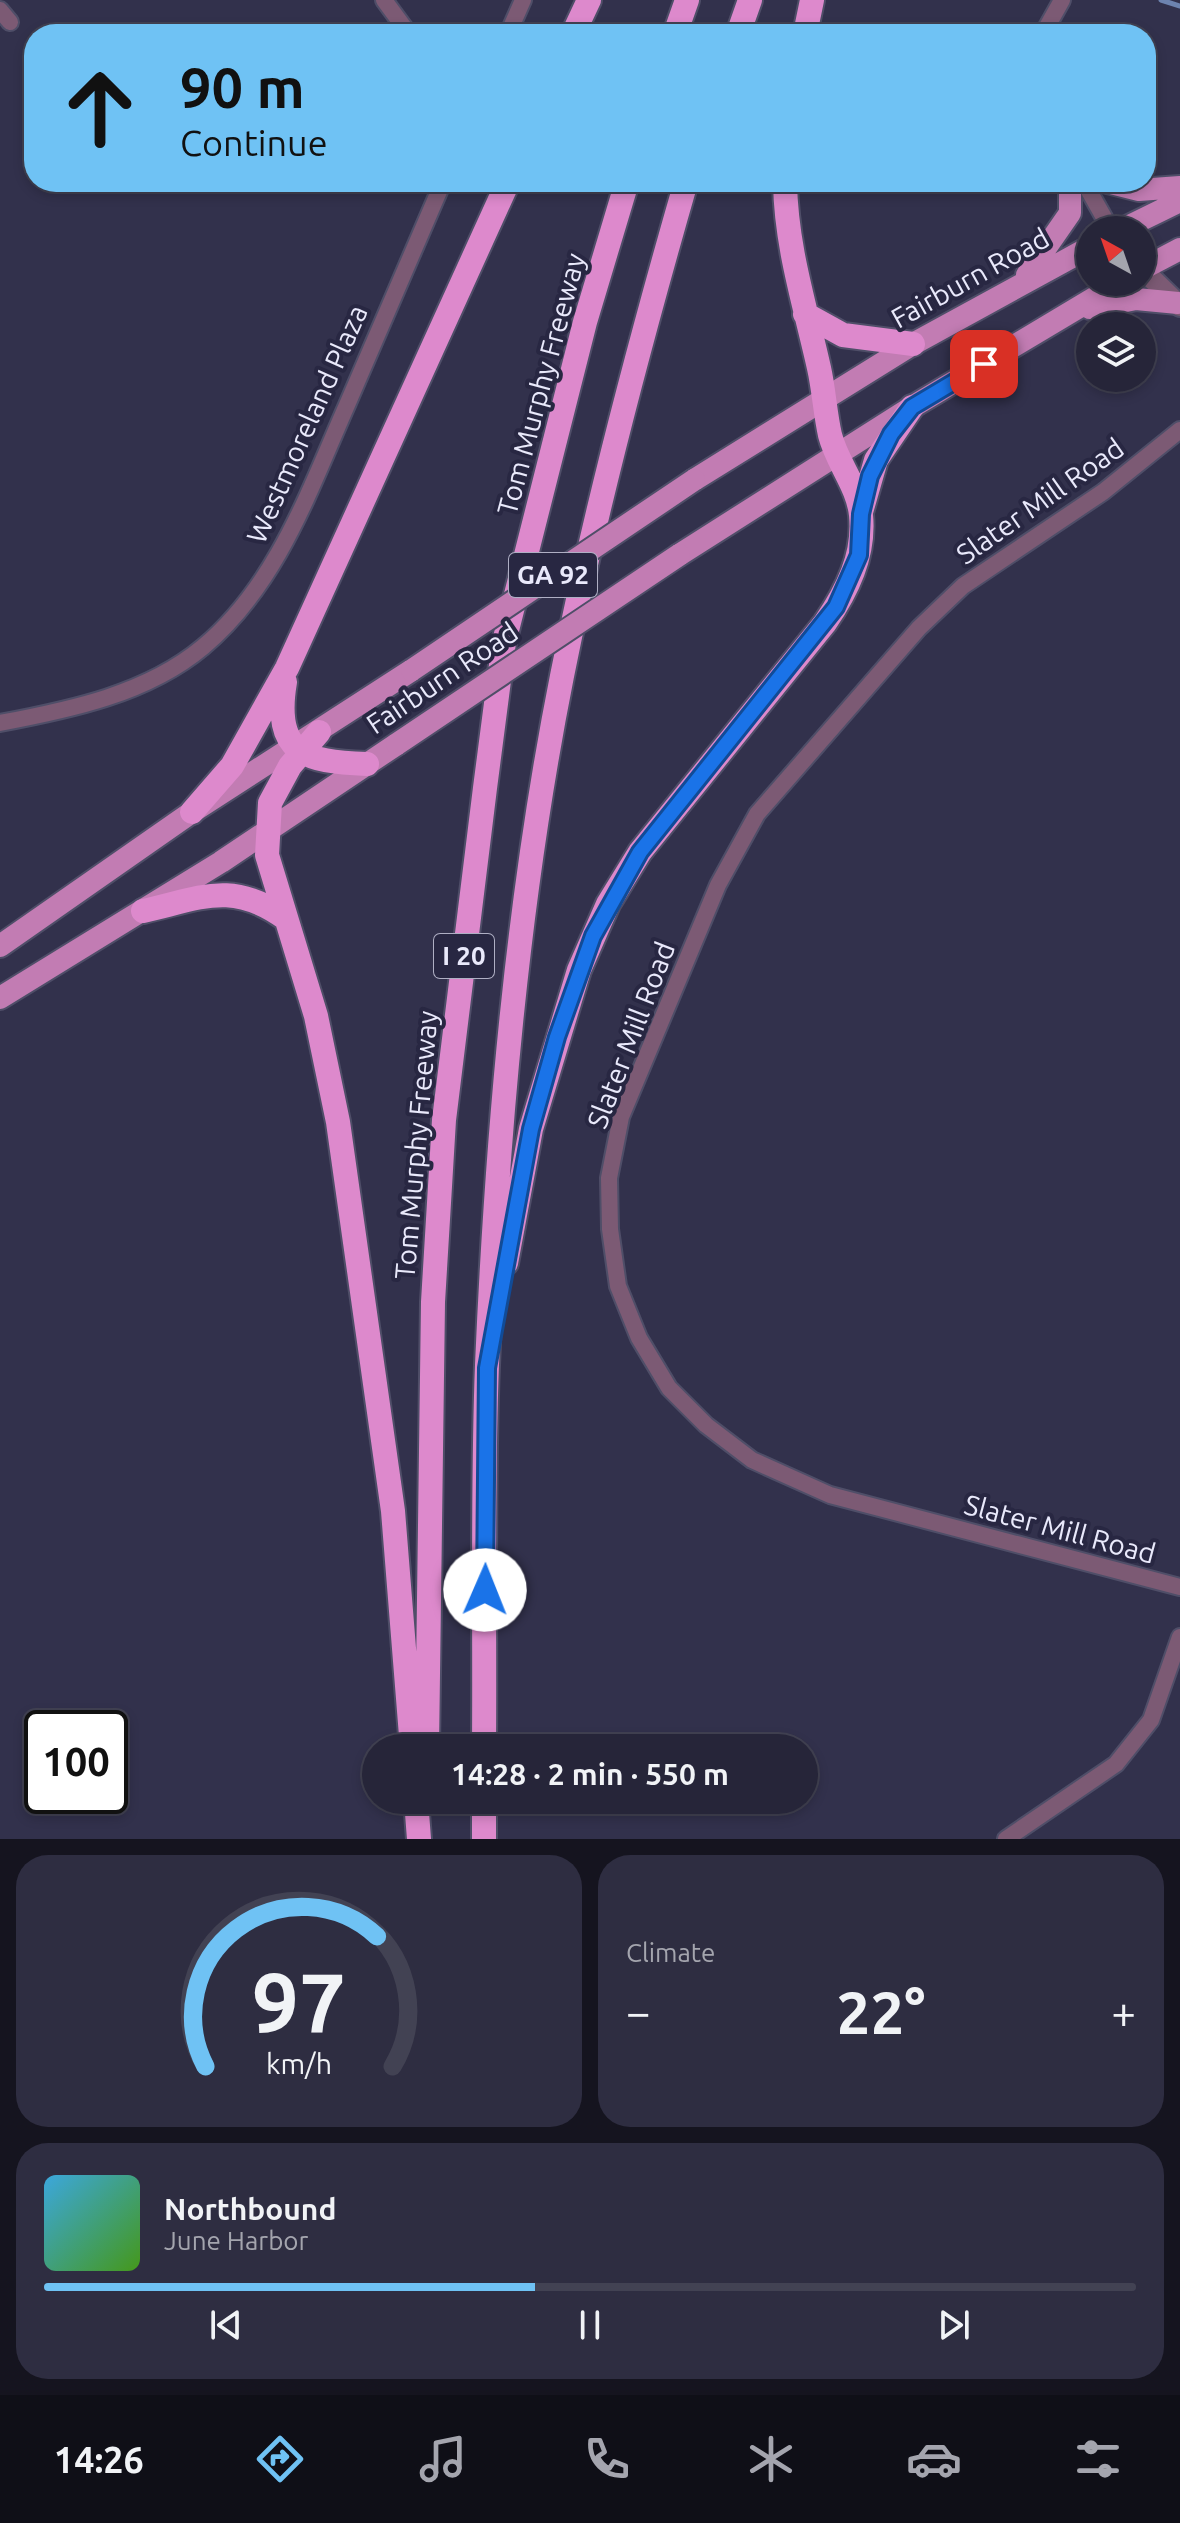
<!DOCTYPE html>
<meta charset="utf-8">
<style>
:root{--surface:#262539;--page:#2e2d41;--text:#f1f3f6;--muted:#a4a5ae;--line:#424253;--accent:#6fc2f4}
body{margin:0;font-family:Ubuntu,sans-serif;background:var(--page);color:var(--text);height:100vh;display:flex;flex-direction:column;font-size:30px;white-space:nowrap}
*{box-sizing:border-box;margin:0}
p{font-size:26px;color:var(--muted)}
.icon{flex:none;width:44px;height:44px;fill:none;stroke:currentColor;stroke-width:2;stroke-linecap:round;stroke-linejoin:round}
.map{position:relative;height:1839px;overflow:hidden}
.details{display:flex;flex-direction:column;gap:16px;padding:16px;background:#15141f;flex:1}
.details>*{flex:none}
.banner{position:absolute;left:24px;top:24px;width:1132px;height:168px;border-radius:32px;box-shadow:0 4px 12px #0003,0 0 0 2px var(--line);background:#6fc2f4;color:#111;overflow:hidden}
.needle{width:52px;rotate:320deg}
.tools{position:absolute;left:1076px;top:216px;display:grid;gap:16px}
.tools a{display:grid;place-items:center;width:80px;height:80px;border-radius:50%;background:var(--surface);box-shadow:0 4px 12px #0003,0 0 0 2px var(--line);font-size:40px}
.speed{position:absolute;left:24px;top:1710px;display:flex;gap:16px;font-size:40px;font-weight:700;text-align:center}
.speed>*{display:grid;place-content:center;width:104px;height:104px;border-radius:50%;background:var(--surface);box-shadow:0 4px 12px #0003,0 0 0 2px var(--line);line-height:1}
.speed .limit{border:4px solid #111;border-radius:12px;background:#fff;color:#111}
.pin{position:absolute;display:grid;place-items:center;width:68px;height:68px;color:#fff;margin:-34px;border-radius:16px;box-shadow:0 4px 12px #0006}
.me{position:absolute;width:88px;margin:-44px;rotate:1deg;stroke-linejoin:round;filter:drop-shadow(0 0 6px #0008)}
.turn{display:flex;align-items:center;gap:28px;height:168px;padding:0 24px;font-size:36px}
.turn .icon{width:104px;height:104px;stroke-width:2.5}
.turn b{display:block;font-size:56px;line-height:68px}
.big{font-size:60px;font-weight:700;line-height:1.1}
.details .widget{flex:1;display:flex;flex-direction:column;justify-content:center;gap:12px;min-width:0;padding:0 28px;border-radius:32px;background:var(--page)}
.details .dial{align-items:center;gap:0}
.dial svg{height:208px;overflow:visible;fill:none;stroke:var(--line);stroke-width:7;stroke-linecap:round;text-anchor:middle}
.dial text{fill:var(--text);stroke:none}
.song{display:flex;align-items:center;gap:24px}
.cover{width:96px;height:96px;border-radius:12px;background:linear-gradient(135deg,hsl(200 70% 55%),hsl(100 70% 35%))}
.played{height:8px;border-radius:4px;background:linear-gradient(90deg,var(--accent) 45%,var(--line) 45%)}
.keys{display:flex;justify-content:space-around;direction:ltr}
.heat{display:flex;justify-content:space-between;align-items:center;font-size:44px;direction:ltr}
.details .tiles{flex:1;display:grid;gap:16px;grid-template-columns:1fr 1fr}
.widget:last-child{grid-column:span 2}
.trip{position:absolute;left:362px;top:1734px;width:456px;height:80px;border-radius:40px;background:var(--surface);box-shadow:0 4px 12px #0003,0 0 0 2px var(--line);font-weight:700;line-height:80px;text-align:center}
.tab-bar{display:flex;height:128px;justify-content:space-around;align-items:center;background:#0f0f17;color:var(--muted)}
.tab-bar .icon{width:56px;height:56px}
.tab-bar .current{color:var(--accent)}
.tab-bar b{font-size:36px;color:var(--text)}
.map>svg:first-child{display:block}
.lines{fill:none;stroke-linecap:round;stroke-linejoin:round}
.stream{stroke:#6d83af;stroke-width:5}
.minor-casing{stroke:#4f4e68;stroke-width:20}
.tertiary-casing{stroke:#4f4e68;stroke-width:24}
.primary-casing{stroke:#4f4e68;stroke-width:26}
.motorway-casing{stroke:#4f4e68;stroke-width:28}
.minor{stroke:#7c5a74;stroke-width:16}
.tertiary{stroke:#7c5a74;stroke-width:20}
.primary{stroke:#c27cb3;stroke-width:22}
.motorway{stroke:#dd89cc;stroke-width:24}
.primary-bridge-casing{stroke:#4f4e68;stroke-width:26;stroke-linecap:butt}
.primary-bridge{stroke:#c27cb3;stroke-width:22}
.route-casing{stroke:#114b97;stroke-width:20}
.route{stroke:#1a73e8;stroke-width:14}
.labels{text-anchor:middle;stroke-width:8;stroke-linejoin:round;paint-order:stroke}
.shield{fill:#282742;stroke:#afafc4;stroke-width:2}
.shield-label{font-size:26px;font-weight:bold;fill:#e9e9fb}
.street-label{font-size:28px;fill:#e9e9fb;stroke:#282742}
</style>
<div class="map">
<svg width="1180" height="1839" viewBox="0 0 1180 1839">
<rect width="100%" height="100%" fill="#32314c"/>
<g class="lines">
<path class="stream" d="M1161,0L1180,6"/>
<defs>
<path id="minor" d="M384,0L409,34
M0,10L10,22
M508,34L523,0
M1043,34L1062,0
M1084,182L1111,230
M1180,430L1103,492L963,586L919,628L757,814L718,885L621,1117L609,1178L610,1229L618,1286L639,1338L669,1388L706,1425L752,1460L830,1495L1180,1587
M0,723C69,710 147,694 203,647C277,585 309,491 347,405C379,330 411,256 443,182
M1006,1839L1116,1764L1151,1720L1180,1637"/>
<path id="tertiary" d="M1142,269L1180,306"/>
<path id="primary" d="M1107,182L1139,190L1180,187
M1121,230L1180,201
M1142,269L1180,249
M1027,275L1070,213V182
M1090,308L1136,299L1178,303
M694,480L913,344L1090,247
M679,555L912,407L1121,282
M0,946L192,812L412,670
M0,998L221,862L397,744"/>
<path id="motorway" d="M573,34L589,0
M675,34L687,0
M738,34L750,0
M805,34L812,0
M805,314L843,335L913,344
M861,512L876,460L912,407
M285,682C273,753 304,762 367,764
M319,732L290,766L270,803L267,855L316,1016L338,1122L393,1511L412,1748
M192,812L232,766L287,668L508,182
M143,911C201,898 232,880 285,918
M506,1263L531,1129L579,970L608,904L640,852L825,623C847,591 865,555 861,515C858,486 837,463 830,435C825,413 824,390 819,368C805,305 786,247 785,182
M427,1748L433,1302L444,1120L485,788L504,642L585,322L627,182
M484,1748C485,1621 482,1493 487,1365C497,1136 517,902 562,676C595,510 639,345 686,182
M416,1800L419,1839
M484,1839V1800"/>
</defs>
<use href="#minor" class="minor-casing"/>
<use href="#tertiary" class="tertiary-casing"/>
<use href="#primary" class="primary-casing"/>
<use href="#motorway" class="motorway-casing"/>
<use href="#minor" class="minor"/>
<use href="#tertiary" class="tertiary"/>
<use href="#primary" class="primary"/>
<use href="#motorway" class="motorway"/>
<defs>
<path id="primary-bridge" d="M412,670L694,480
M397,744L679,555"/>
</defs>
<use href="#primary-bridge" class="primary-bridge-casing"/>
<use href="#primary-bridge" class="primary-bridge"/>
</g>
<g class="lines">
<defs>
<path id="route" d="M485,1590L487,1368L531,1129L557,1037L593,936L640,852L836,607L859,555L861,514L870,476L891,434L912,407L984,364"/>
</defs>
<use href="#route" class="route-casing"/>
<use href="#route" class="route"/>
</g>
<g class="labels">
<g class="shield">
<rect x="509" y="553" width="88" height="44" rx="6"/>
<rect x="434" y="934" width="60" height="44" rx="6"/>
</g>
<g class="shield-label">
<text x="553" y="584">GA 92</text>
<text x="464" y="965">I 20</text>
</g>
<g class="street-label">
<text transform="translate(970 278) rotate(-29)" y="10">Fairburn Road</text>
<text transform="translate(541 384) rotate(-75)" y="10">Tom Murphy Freeway</text>
<text transform="translate(307 424) rotate(-66)" y="10">Westmoreland Plaza</text>
<text transform="translate(1040 501) rotate(-35)" y="10">Slater Mill Road</text>
<text transform="translate(442 678) rotate(-34)" y="10">Fairburn Road</text>
<text transform="translate(631 1035) rotate(-69)" y="10">Slater Mill Road</text>
<text transform="translate(416 1145) rotate(-85)" y="10">Tom Murphy Freeway</text>
<text transform="translate(1060 1529) rotate(15)" y="10">Slater Mill Road</text>
</g>
</g>
</svg>
<div class="tools">
<a><svg class="needle" viewBox="-14 -14 28 28"><path d="M0-13l5 13h-10z" fill="#e53935"/><path d="M0 13l5-13h-10z" fill="#a4a5ae"/></svg></a>
<a><svg class="icon" aria-label="layers" viewBox="0 0 24 24"><path d="M12 4l9 5-9 5-9-5zM3 14l9 5 9-5"/></svg></a>
</div>
<div class="speed"><div class="limit">100</div></div>
<div class="pin" style="left:984px;top:364px;background:#d93025"><svg class="icon" aria-label="arrive" viewBox="0 0 24 24"><path d="M6 21V4h12l-3 4 3 4H6"/></svg></div>
<svg class="me" style="left:485px;top:1590px" viewBox="-20 -20 40 40"><circle r="19" fill="#fff"/><path d="M0-13L10 11 0 6-10 11z" fill="#1a73e8"/></svg>
<div class="trip">14:28 · 2 min · 550 m</div>
<div class="banner">
<div class="turn"><svg class="icon" aria-label="ahead" viewBox="0 0 24 24"><path d="M12 20V5M6 11l6-6 6 6"/></svg><div><b>90 m</b>Continue</div></div>
</div>
</div>
<section class="details">
<div class="tiles">
<div class="widget dial"><svg viewBox="0 0 100 80">
<path d="M14 69A42 42 0 1 1 86 69"/>
<path d="M14 69A42 42 0 0 1 80 19" stroke="#6fc2f4"/>
<text x="50" y="56" font-size="32" font-weight="700">97</text>
<text x="50" y="72" font-size="11">km/h</text>
</svg></div>
<div class="widget"><p>Climate</p>
<div class="heat"><a>−</a><b class="big">22°</b><a>+</a></div>
</div>
<div class="widget">
<div class="song"><i class="cover"></i><div><b>Northbound</b><p>June Harbor</p></div></div>
<div class="played"></div>
<div class="keys"><svg class="icon" aria-label="previous" viewBox="0 0 24 24"><path d="M18 5L8 12l10 7zM5 5v14"/></svg><svg class="icon" aria-label="pause" viewBox="0 0 24 24"><path d="M8 5v14M16 5v14"/></svg><svg class="icon" aria-label="next" viewBox="0 0 24 24"><path d="M6 5l10 7-10 7zM19 5v14"/></svg></div>
</div>
</div>
</section>
<nav class="tab-bar">
<b>14:26</b>
<svg class="icon current" aria-label="directions" viewBox="0 0 24 24"><path d="M12 3l9 9-9 9-9-9zM9 14v-3h6M13 9l2 2-2 2"/></svg>
<svg class="icon" aria-label="music" viewBox="0 0 24 24"><path d="M9 18V5l10-2v13"/><circle cx="6" cy="18" r="3"/><circle cx="16" cy="16" r="3"/></svg>
<svg class="icon" aria-label="phone" viewBox="0 0 24 24"><path d="M5 4h4l2 5-3 2q2 4 5 5l2-3 5 2v4C11 20 4 13 5 4z"/></svg>
<svg class="icon" aria-label="climate" viewBox="0 0 24 24"><path d="M12 3v18M4 7l16 10M4 17L20 7"/></svg>
<svg class="icon" aria-label="car" viewBox="0 0 24 24"><path d="M5 17H2v-5l4-1 3-4h7l3 4 3 1v5h-3M9 17h6M6 11h13"/><circle cx="7" cy="17" r="2"/><circle cx="17" cy="17" r="2"/></svg>
<svg class="icon" aria-label="filters" viewBox="0 0 24 24"><path d="M4 7h16M4 17h16"/><circle cx="9" cy="7" r="2"/><circle cx="15" cy="17" r="2"/></svg>
</nav>
